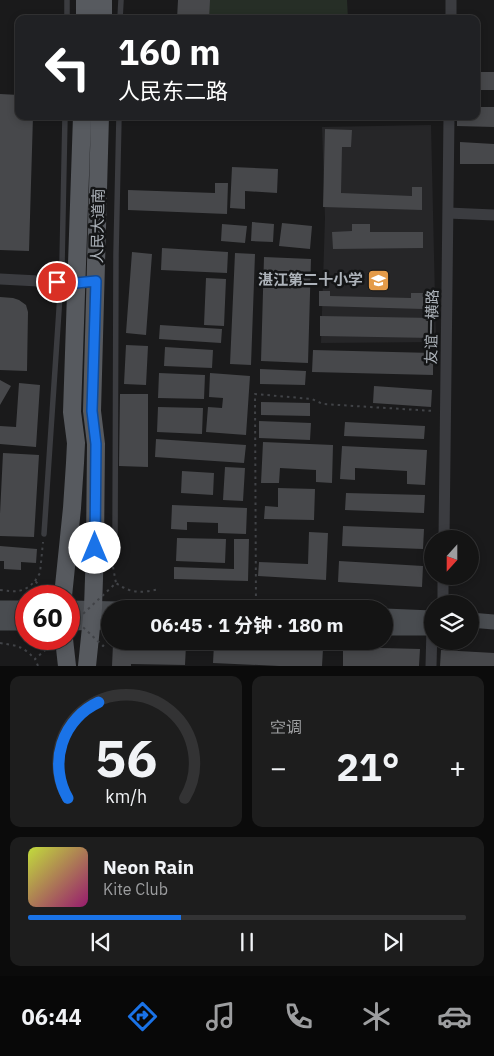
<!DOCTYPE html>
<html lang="zh">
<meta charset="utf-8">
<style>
:root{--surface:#141414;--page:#1d1d1d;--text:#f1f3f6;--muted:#9d9ea0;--line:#333334;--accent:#1a73e8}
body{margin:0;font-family:"IBM Plex Sans","Noto Sans SC",sans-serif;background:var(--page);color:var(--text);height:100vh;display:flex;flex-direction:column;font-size:19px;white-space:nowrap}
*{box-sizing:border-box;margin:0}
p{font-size:16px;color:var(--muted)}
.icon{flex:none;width:28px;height:28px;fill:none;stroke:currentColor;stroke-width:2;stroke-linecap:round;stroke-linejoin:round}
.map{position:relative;height:666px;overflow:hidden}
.details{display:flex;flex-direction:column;gap:10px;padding:10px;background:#0b0b0b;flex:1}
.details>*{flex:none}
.banner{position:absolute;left:15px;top:15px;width:465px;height:105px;border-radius:10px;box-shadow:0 2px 8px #0003,0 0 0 1px var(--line);background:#202124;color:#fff;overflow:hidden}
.needle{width:32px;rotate:201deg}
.fabs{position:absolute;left:424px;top:530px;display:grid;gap:10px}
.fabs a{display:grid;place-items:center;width:55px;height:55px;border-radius:50%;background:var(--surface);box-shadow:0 2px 8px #0003,0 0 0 1px var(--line);font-size:25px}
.speed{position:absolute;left:15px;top:585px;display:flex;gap:10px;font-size:25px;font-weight:700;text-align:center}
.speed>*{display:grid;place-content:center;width:65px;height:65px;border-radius:50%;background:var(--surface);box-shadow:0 2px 8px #0003,0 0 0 1px var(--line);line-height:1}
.speed .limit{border:8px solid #d22;background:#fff;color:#111}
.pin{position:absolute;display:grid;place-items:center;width:42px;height:42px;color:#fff;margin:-21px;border:2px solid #fff;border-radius:50%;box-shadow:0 1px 5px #0007}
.me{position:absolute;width:55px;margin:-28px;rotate:0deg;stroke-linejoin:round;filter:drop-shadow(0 0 4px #0008)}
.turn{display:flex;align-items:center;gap:18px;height:105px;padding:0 20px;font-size:22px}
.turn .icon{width:65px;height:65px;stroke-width:2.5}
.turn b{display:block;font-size:35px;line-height:42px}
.big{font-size:38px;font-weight:700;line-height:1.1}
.details .tile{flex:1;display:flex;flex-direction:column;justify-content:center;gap:8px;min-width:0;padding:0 18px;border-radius:10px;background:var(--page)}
.details .dial{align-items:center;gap:0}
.dial svg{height:130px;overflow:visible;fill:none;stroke:var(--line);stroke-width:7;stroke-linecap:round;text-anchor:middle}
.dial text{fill:var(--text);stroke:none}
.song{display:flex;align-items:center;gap:15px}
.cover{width:60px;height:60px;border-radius:8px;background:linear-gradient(135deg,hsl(70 70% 55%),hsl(320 70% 35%))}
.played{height:5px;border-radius:2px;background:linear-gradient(90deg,var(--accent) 35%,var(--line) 35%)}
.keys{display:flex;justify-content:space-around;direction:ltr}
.heat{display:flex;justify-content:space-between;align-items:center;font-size:28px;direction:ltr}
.details .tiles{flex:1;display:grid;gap:10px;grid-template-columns:1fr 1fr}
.tile:last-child{grid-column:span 2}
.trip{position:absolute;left:101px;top:600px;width:292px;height:50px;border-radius:25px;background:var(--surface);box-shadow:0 2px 8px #0003,0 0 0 1px var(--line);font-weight:700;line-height:50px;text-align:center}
.tab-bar{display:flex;height:80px;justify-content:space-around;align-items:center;background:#080808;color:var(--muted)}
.tab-bar .icon{width:35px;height:35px}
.tab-bar .active{color:var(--accent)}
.tab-bar b{font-size:22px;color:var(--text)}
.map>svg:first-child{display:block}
.built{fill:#262628}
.green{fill:#262e26}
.building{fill:#47484b}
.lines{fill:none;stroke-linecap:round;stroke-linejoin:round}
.path{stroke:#414347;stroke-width:2;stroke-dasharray:2.5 4;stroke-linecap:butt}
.lane{stroke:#3b3c40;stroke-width:5.5}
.street{stroke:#3b3c40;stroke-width:11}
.secondary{stroke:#494c50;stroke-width:15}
.primary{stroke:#575a5f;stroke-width:18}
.path-bridge{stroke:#414347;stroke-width:2;stroke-dasharray:2.5 4;stroke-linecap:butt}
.route-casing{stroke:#114b97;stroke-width:12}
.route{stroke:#1a73e8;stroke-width:9}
.labels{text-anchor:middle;stroke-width:5;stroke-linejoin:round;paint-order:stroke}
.street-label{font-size:15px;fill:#adb3ba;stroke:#141516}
.poi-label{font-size:15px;font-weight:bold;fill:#adb3ba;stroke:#141516;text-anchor:end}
</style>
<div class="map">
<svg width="494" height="666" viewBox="0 0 494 666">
<rect width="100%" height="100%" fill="#1a1a1b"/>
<path class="built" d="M431,125L436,342L321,343L325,218L322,127Z"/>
<path class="green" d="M209,0H347L348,19H209Z"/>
<path class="building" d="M178,0H210L209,19H177Z
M476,72H494V90H476Z
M0,94L19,95V116H33L29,251L0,250Z
M476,107H494V127L457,126V116H476Z
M362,116H416V120L362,118Z
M325,129L352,130L351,147H342L341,193L412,196V187H422V210L323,207Z
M460,142L494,144V164H460Z
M232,167L278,169L277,193L245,191V209L230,208Z
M215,183H228L227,214L128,210V190L215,193Z
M252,222L274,224L273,242L251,241Z
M282,223L312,226L310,249L279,246Z
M222,224L247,226L245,243L221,241Z
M352,224H370V232H423V248L333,249L332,232L352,231Z
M162,248L228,252L227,273L161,270Z
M132,252L152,254L146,335L126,333Z
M235,253L255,254L251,365L230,364Z
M264,257L311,259L308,363L261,361Z
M206,278L226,279L224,326L204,325Z
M319,291H330V296L411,298V293H424L423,309L319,306Z
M0,297L13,298L19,300L26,305L28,312L27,371L0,370Z
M320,316L433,318V338L320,336Z
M160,325L222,329L221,343L159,339Z
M126,345L148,346L146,385L124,384Z
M165,347L213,350L212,368L164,366Z
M313,350L433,353V375L312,372Z
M260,369L306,371L305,385L260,384Z
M159,373L205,375L204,399L158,398Z
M210,373L250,376L246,435L206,432L208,407L222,408L223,398L209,397Z
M0,380L11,386L0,405Z
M19,383L40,385L36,447L0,444V426L16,427Z
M374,386L432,390L431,407L373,403Z
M120,394H148V467L119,466Z
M261,402L310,403V416L261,415Z
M158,407L203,408L202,434L157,432Z
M259,421L311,423L310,440L259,438Z
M345,422L425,426L424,439L344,436Z
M156,439L246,445L244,463L155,457Z
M263,442L333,445L332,483L316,482V470L280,468L279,483H261Z
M342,446L427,450L425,485L407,484V471L355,468V480L340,479Z
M3,453L39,455L34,537L0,536V514Z
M225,467L245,468L243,501L223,500Z
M182,471L214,473L213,495L181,493Z
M278,488L315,489L314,520L264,519L265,506L278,507Z
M346,493L425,495L424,513L345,510Z
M172,505L247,508L246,534L218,533V523L187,522V530L171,529Z
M343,526L424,529L423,549L342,546Z
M309,532L328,533L326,580L258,576L259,562L308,564Z
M177,538L226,539L225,563L176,561Z
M234,539H249L248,581L174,579V567L234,569Z
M0,546L37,549L36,563L21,562V570L4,569V561H0Z
M339,561L423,566L422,587L338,582Z
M113,644L186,645L185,665L131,664V666H112Z
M214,644L323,649L322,666H279L213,663Z
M343,647L420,649L419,666H343Z
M441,650L494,653V666H440Z"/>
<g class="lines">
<path class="path" d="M114,554L113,567L116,583
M35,581L40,573L43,542
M0,590C16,592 24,593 35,581L49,595
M256,609L255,394L312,399L323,404L434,411
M0,643C19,646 22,646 35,659
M38,666L35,659L50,646"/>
<path class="lane" d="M67,19V0
M120,19L121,0
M44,534L62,265L65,116
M115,545L116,254L119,116"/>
<path class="street" d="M451,19V0
M448,213L494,215
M0,279L77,283L96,281
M444,539L449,116
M443,604V576
M431,666L432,628"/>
<path class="secondary" d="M0,608H26
M69,608L120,609
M385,616L432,618
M470,620L494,622
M0,623H26
M69,623L110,622
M385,628H432"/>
<path class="primary" d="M85,19V0
M103,19V0
M63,596L72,508L75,463L76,443L72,412L82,116
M64,639L67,666
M87,666L93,608L95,548L96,444L92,411L100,116"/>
<path class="path-bridge" d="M69,614L103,646L110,639
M69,627L116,583C132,594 141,593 160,589"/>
</g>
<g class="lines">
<defs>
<path id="route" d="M57,282L76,283L96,281L92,411L96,444L95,548"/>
</defs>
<use href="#route" class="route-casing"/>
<use href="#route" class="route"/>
</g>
<defs>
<symbol id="school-square" viewBox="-11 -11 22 22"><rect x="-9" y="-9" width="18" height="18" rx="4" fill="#e49b49" stroke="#141516"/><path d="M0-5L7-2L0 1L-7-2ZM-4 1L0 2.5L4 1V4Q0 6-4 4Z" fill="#fff"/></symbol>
</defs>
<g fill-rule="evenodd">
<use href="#school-square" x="366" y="268" width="25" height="25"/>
</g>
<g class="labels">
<g class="street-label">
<text transform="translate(98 226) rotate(-89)" y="5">人民大道南</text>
<text transform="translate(432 327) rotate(-89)" y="5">友谊一横路</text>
</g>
<g class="poi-label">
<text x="363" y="285">湛江第二十小学</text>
</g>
</g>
</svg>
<div class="fabs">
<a><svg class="needle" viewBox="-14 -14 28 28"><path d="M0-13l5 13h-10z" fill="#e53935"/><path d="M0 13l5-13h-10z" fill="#9d9ea0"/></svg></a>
<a><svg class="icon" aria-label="layers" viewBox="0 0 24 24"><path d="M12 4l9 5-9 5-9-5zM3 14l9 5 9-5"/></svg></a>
</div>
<div class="speed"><div class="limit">60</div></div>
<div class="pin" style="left:57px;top:282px;background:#d93025"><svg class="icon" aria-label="arrive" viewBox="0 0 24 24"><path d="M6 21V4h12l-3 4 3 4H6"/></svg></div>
<svg class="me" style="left:95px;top:548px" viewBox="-20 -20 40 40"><circle r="19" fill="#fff"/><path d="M0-13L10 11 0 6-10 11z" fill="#1a73e8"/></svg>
<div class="trip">06:45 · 1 分钟 · 180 m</div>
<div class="banner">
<div class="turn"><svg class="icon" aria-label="left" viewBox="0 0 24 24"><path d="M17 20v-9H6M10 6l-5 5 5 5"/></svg><div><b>160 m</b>人民东二路</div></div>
</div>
</div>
<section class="details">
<div class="tiles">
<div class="tile dial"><svg viewBox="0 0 100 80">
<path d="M14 69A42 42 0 1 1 86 69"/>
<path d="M14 69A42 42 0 0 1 33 10" stroke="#1a73e8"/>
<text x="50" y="56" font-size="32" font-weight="700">56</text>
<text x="50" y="72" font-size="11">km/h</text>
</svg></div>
<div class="tile"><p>空调</p>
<div class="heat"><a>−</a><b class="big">21°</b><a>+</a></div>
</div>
<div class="tile">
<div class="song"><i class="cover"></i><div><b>Neon Rain</b><p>Kite Club</p></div></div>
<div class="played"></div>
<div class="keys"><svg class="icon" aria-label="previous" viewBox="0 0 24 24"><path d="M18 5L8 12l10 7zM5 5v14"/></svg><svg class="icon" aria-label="pause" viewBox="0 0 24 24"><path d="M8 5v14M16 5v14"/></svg><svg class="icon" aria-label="next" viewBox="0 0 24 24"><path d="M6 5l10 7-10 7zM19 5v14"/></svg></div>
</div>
</div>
</section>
<nav class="tab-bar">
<b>06:44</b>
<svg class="icon active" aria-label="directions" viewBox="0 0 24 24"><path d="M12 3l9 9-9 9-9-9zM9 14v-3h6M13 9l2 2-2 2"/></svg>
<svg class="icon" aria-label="music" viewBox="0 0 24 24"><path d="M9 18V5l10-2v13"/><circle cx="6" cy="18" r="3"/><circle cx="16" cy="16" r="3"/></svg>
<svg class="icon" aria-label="phone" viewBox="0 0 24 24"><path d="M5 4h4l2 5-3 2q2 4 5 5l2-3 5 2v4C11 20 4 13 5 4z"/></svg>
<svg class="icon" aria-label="climate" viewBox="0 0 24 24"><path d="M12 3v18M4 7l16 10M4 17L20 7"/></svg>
<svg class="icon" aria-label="car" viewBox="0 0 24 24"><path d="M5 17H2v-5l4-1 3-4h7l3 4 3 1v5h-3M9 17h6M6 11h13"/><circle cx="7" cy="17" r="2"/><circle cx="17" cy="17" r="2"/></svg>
</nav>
